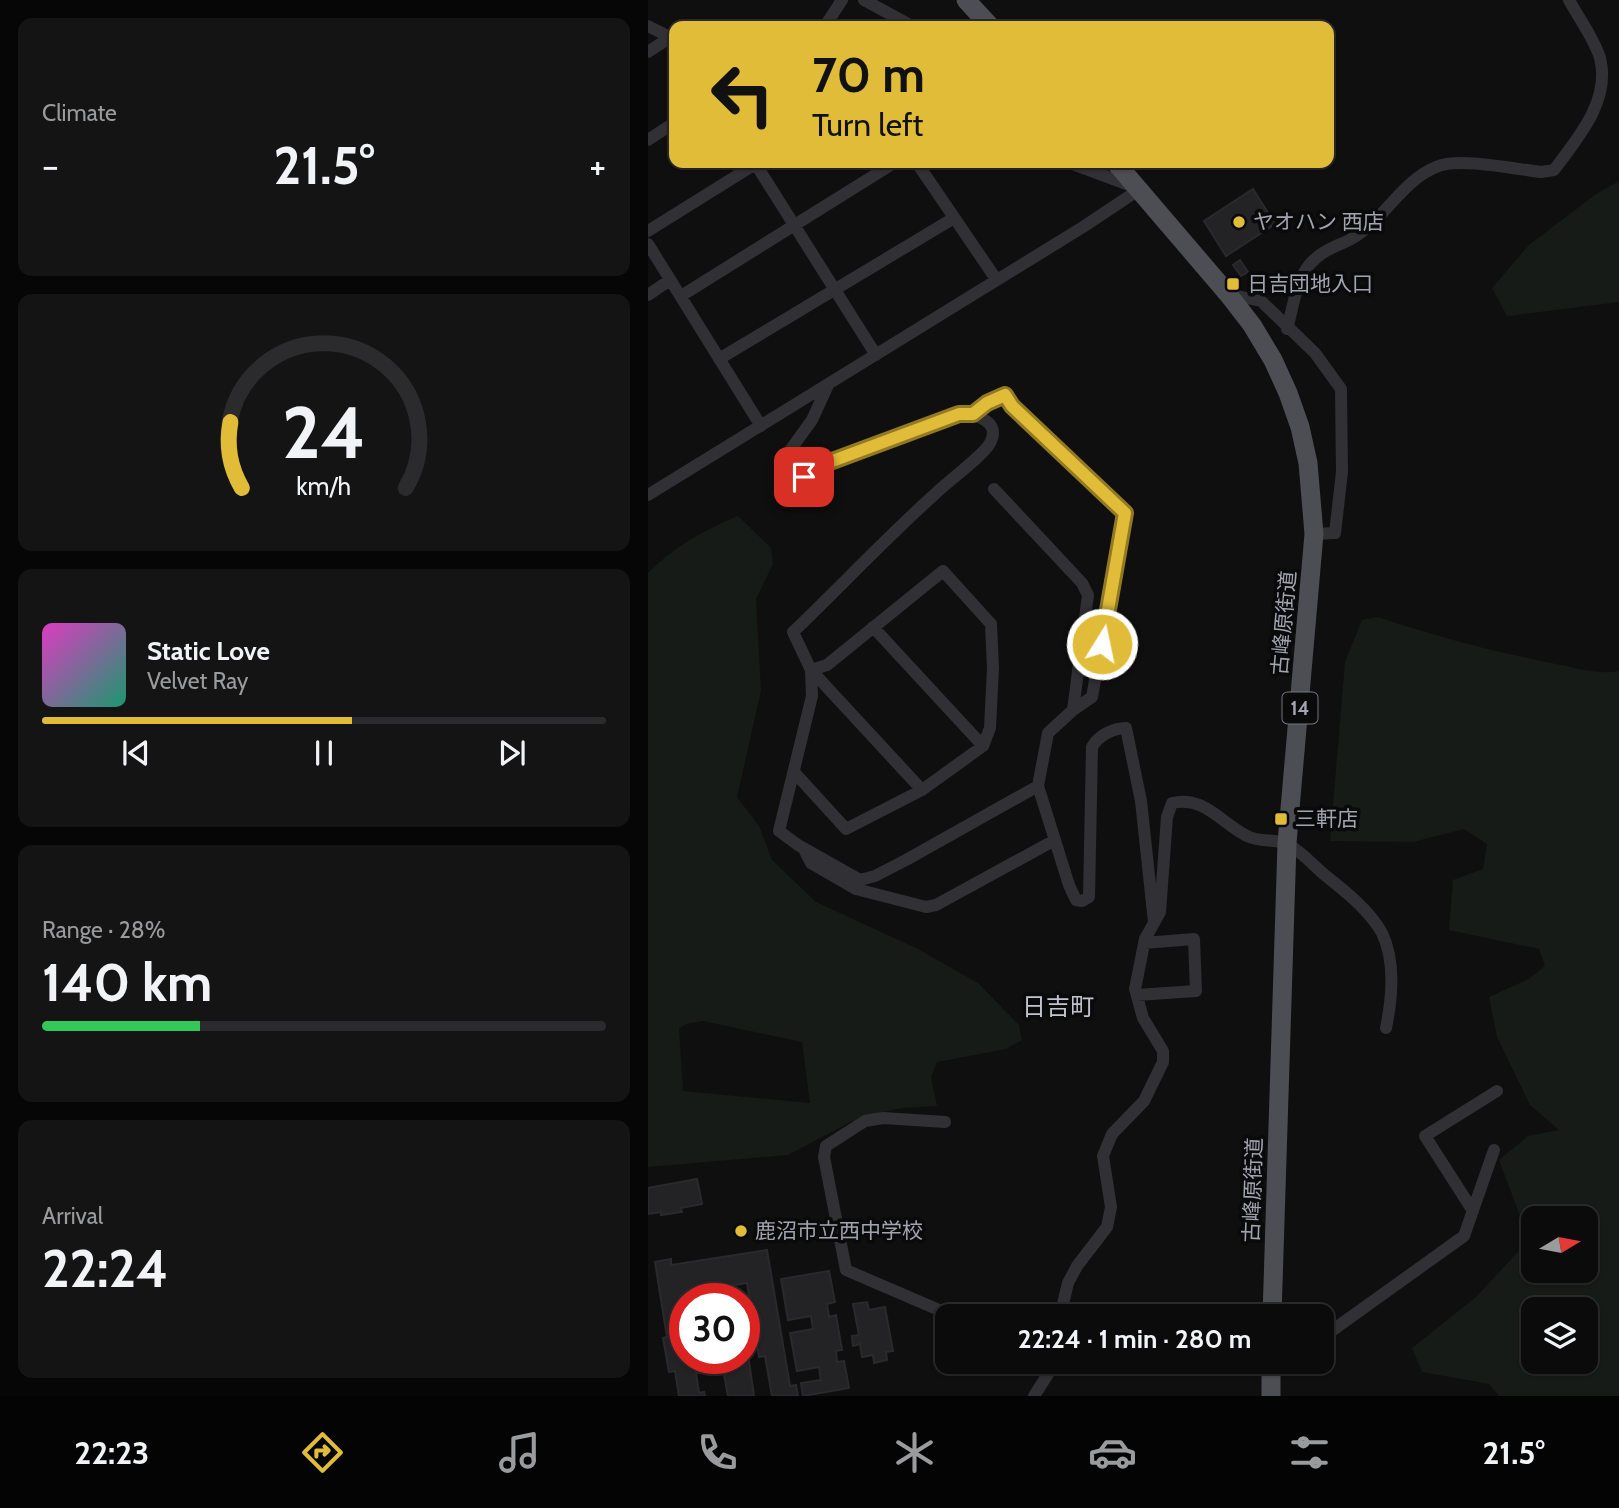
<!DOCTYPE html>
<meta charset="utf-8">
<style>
:root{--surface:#0b0b0c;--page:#141415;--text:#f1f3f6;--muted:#9a9b9d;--line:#2b2b2d;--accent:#e0bc38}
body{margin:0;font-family:Cabin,"Noto Sans JP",sans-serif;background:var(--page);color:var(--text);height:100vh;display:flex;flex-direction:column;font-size:26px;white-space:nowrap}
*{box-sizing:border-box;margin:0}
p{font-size:23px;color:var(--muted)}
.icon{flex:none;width:38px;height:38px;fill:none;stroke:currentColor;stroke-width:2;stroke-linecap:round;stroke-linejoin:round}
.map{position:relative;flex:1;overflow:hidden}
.details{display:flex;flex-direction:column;gap:18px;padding:18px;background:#060607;width:648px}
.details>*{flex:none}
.hud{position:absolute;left:21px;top:21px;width:665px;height:147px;border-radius:14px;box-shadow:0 2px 5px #0004,0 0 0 2px var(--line);background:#e0bc38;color:#111;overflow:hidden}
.needle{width:46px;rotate:80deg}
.buttons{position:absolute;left:873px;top:1206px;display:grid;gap:14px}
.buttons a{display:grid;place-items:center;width:77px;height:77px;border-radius:14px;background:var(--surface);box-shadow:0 2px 5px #0004,0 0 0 2px var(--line);font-size:35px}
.speed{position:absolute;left:21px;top:1283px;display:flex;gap:14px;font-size:35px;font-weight:700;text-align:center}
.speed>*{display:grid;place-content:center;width:91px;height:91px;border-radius:50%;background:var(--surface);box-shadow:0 2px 5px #0004,0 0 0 2px var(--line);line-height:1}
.speed .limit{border:10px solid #d22;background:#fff;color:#111}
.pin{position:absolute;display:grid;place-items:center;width:60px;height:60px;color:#fff;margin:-30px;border-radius:14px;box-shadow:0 4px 10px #0006}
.me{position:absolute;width:77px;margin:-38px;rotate:10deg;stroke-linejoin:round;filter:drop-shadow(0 0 5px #0008)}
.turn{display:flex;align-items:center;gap:24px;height:147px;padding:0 28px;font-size:32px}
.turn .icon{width:91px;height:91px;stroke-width:2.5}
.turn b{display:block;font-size:49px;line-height:60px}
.big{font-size:52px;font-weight:800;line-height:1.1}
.details .widget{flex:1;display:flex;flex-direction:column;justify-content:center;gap:10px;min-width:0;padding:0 24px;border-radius:14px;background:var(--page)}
.details .dial{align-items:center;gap:0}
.dial svg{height:182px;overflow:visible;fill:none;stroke:var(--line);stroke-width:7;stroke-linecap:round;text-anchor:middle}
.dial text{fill:var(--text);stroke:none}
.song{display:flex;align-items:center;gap:21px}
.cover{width:84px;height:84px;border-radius:10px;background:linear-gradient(135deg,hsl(310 70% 55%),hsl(160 70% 35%))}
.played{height:7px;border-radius:4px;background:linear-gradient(90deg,var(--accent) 55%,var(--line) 55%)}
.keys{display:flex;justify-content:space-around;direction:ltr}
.heat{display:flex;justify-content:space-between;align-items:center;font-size:38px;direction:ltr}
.charge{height:10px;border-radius:5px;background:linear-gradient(90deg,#34c759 28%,var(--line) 0)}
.trip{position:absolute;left:287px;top:1304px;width:399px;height:70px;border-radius:14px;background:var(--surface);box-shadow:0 2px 5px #0004,0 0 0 2px var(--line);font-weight:800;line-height:70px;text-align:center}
.tabs{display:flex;height:112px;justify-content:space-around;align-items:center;background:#040405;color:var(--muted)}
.tabs .icon{width:49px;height:49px}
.tabs .current{color:var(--accent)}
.tabs b{font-size:32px;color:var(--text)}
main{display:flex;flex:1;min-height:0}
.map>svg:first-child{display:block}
.green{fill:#161b17;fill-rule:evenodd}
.building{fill:#232224;stroke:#2a292c;stroke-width:2}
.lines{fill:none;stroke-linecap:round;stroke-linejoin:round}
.minor{stroke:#313135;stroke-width:12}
.primary{stroke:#4d4d54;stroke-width:19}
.route-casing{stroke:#927a24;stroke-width:18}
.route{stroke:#e0bc38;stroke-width:12}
.poi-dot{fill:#e0bc38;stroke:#0a0a0b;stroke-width:2.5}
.labels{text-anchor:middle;stroke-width:7;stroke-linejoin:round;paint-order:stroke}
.shield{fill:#0a0a0b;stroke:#74767e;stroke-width:2}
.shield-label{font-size:19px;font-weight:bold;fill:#a2a4b0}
.poi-label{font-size:21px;fill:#a2a4b0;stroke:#0a0a0b;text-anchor:start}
.street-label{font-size:21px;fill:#a2a4b0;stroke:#0a0a0b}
.quarter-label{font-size:24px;fill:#c2c4cd;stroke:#0a0a0b}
</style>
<main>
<section class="details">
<div class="widget"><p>Climate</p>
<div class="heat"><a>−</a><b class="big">21.5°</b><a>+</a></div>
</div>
<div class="widget dial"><svg viewBox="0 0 100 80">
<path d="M14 69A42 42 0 1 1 86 69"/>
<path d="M14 69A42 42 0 0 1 9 40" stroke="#e0bc38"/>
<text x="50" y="56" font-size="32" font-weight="700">24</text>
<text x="50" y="72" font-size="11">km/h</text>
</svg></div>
<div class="widget">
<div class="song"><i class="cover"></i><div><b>Static Love</b><p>Velvet Ray</p></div></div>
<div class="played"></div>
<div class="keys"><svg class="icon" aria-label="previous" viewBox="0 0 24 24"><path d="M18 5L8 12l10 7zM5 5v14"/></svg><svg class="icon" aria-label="pause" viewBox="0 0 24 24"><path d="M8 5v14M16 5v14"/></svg><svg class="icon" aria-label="next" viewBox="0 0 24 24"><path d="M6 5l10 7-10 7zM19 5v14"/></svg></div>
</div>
<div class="widget"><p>Range · 28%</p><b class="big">140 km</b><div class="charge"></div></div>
<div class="widget"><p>Arrival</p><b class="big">22:24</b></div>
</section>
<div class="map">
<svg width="972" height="1396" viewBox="0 0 972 1396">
<rect width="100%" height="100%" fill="#0f0f10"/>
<path class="green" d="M971,181V302L859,316L844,288L881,245L948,194Z
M90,516L123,548L125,564L108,599L113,691L89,797L111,826L124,860L168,902L270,949L330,983L371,1025L374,1040L358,1049L289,1062L283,1077L289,1106L254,1108L212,1117L140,1155L0,1167V573C24,548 57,529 90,516ZM55,1021L154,1042L162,1103L35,1091L31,1029L38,1024Z
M730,617C788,637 848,652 908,664C929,668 950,675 971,671V1396H851L841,1384L774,1372L764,1348L828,1297L881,1240L851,1160L880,1136L911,1130L882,1105L849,1037L841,997L881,979L897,966L891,949L801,930L805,880L835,869L839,844L816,829L765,842L682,841L697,662L714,620ZM886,1218H938V1270H886ZM886,1309H938V1362H886Z"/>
<path class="building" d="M605,189L627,224L578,256L556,221Z
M592,260L600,272L593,276L585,265Z
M49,1179L54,1204L33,1208L34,1212L13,1215V1212L0,1214V1188Z
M119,1250L142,1386L148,1385L150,1396H124L117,1356L111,1357L99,1283L81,1286L83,1298H61L59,1291L33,1295L37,1314V1358H51L53,1367L51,1368L52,1373H48L51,1393L56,1392L57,1396H31L27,1371L21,1372L15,1338L19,1337L7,1262L23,1259V1265Z
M181,1271L187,1302L179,1304L181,1317L188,1315L194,1350L188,1351L189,1362L196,1361L201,1388L155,1396L153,1383L173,1380L171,1367L149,1371L142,1333L165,1329L163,1316L140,1320L133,1279Z
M219,1302L221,1310L237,1307L245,1351L238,1352L239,1360L226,1363L225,1355L214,1357L212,1344L205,1346L204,1336L211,1335L205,1304Z
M73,1358H96L97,1361H101L106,1396H80Z"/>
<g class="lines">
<path class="minor" d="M216,0L264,26
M0,26L26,39
M177,26L194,0
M0,52L23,37
M0,140L26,123
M107,163L228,355
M269,163L348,279
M422,163L484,186
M0,231L109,163
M0,244L113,426
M580,294L613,301L667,353L693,389L694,472L687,533L666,534
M0,295L22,280
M33,296L246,163
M639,329C645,308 648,280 662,264C674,250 688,247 703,239C736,221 752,182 788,167C811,157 866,169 893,172L906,170C930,138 963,100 952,58C947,40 930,17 921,0
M71,359L306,218
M180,385L164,420L135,460L133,469L139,480H149L179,463L311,413C327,414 354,421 342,443C337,454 298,483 287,494C238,538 193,586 145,632L163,670L274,790
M325,414L339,403L357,395L364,406L477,513L444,697L425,710L400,733L390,786L421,885L428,900L434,901L441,897L444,747C450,736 465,728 478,728L493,801L506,922
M346,489L434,583L440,595L425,710
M0,495L435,227L492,189
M225,627L335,746
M163,670L164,696L131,831L150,845L212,880L227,876L258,860L390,786
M146,772L198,829L274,790L335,746L342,728L345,668L343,624L295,571L179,665L163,670
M156,849L163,863L208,889L278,907L288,905L407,840
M489,995L548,991L546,939L496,943
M297,1122L235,1118L217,1121L178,1146L176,1157L198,1270L305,1316
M825,1211L777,1136L849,1091
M412,1316L420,1283L429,1266L459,1227L463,1207L455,1156L464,1134L496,1101L515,1062V1051L495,1018L487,989L497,939L512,912L519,817L524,803C556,795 574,824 599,836C612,843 629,838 641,845C654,852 666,866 678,876C697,891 722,911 734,933C748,962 744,999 738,1028
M674,1324L682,1332L816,1236L846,1150
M386,1396L400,1374L403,1362"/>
<path class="primary" d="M318,0L342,26
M468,163L580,294L604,325L625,360L640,393L652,427L660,463L666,534L639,843L624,1316
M623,1362V1396"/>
</g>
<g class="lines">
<defs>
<path id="route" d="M156,477L179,463L311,414H325L339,403L357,395L364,406L477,513L454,644"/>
</defs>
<use href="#route" class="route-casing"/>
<use href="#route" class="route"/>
</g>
<g class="poi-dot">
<circle cx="591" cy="222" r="7"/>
<rect x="578" y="277" width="14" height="14" rx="3.5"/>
<rect x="626" y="812" width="14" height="14" rx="3.5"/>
<circle cx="93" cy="1231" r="7"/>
</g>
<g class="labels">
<rect class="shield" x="634.5" y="692.5" width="35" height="31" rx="5"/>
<g class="shield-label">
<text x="652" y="715">14</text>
</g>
<g class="poi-label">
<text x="605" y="229">ヤオハン 西店</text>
<text x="599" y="291">日吉団地入口</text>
<text x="647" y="826">三軒店</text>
<text x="107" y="1238">鹿沼市立西中学校</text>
</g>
<g class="street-label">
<text transform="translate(636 623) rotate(-85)" y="7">古峰原街道</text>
<text transform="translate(605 1190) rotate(-88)" y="7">古峰原街道</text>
</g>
<g class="quarter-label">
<text x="410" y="1015">日吉町</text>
</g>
</g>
</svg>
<div class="buttons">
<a><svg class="needle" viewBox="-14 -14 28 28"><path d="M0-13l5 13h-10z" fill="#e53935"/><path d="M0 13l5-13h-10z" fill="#9a9b9d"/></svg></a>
<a><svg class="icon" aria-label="layers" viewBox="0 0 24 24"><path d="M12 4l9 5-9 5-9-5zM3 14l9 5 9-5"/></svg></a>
</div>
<div class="speed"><div class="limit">30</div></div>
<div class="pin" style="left:156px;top:477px;background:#d93025"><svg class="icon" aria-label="arrive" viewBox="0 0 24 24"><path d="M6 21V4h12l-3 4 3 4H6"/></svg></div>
<svg class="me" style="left:454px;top:644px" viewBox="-20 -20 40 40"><circle r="17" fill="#e0bc38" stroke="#fff" stroke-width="3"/><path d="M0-11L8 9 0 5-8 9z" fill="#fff"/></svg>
<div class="trip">22:24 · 1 min · 280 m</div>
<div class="hud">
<div class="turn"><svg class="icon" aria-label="left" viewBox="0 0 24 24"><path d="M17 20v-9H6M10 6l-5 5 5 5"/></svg><div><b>70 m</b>Turn left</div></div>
</div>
</div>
</main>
<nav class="tabs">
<b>22:23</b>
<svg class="icon current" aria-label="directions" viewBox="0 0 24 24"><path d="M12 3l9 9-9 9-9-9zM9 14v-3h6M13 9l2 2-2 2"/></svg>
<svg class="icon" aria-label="music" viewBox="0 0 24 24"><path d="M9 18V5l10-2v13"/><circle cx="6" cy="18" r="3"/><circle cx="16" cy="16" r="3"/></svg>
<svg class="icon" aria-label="phone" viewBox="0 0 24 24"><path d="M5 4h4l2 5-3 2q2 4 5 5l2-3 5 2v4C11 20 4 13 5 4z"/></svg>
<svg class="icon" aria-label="climate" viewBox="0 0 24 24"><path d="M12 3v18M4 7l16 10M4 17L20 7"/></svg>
<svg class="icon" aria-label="car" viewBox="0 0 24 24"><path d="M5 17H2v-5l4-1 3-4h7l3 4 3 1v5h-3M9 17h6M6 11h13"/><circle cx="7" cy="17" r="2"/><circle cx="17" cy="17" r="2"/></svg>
<svg class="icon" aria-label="filters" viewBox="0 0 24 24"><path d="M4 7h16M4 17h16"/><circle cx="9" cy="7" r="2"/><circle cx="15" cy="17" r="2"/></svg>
<b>21.5°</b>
</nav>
